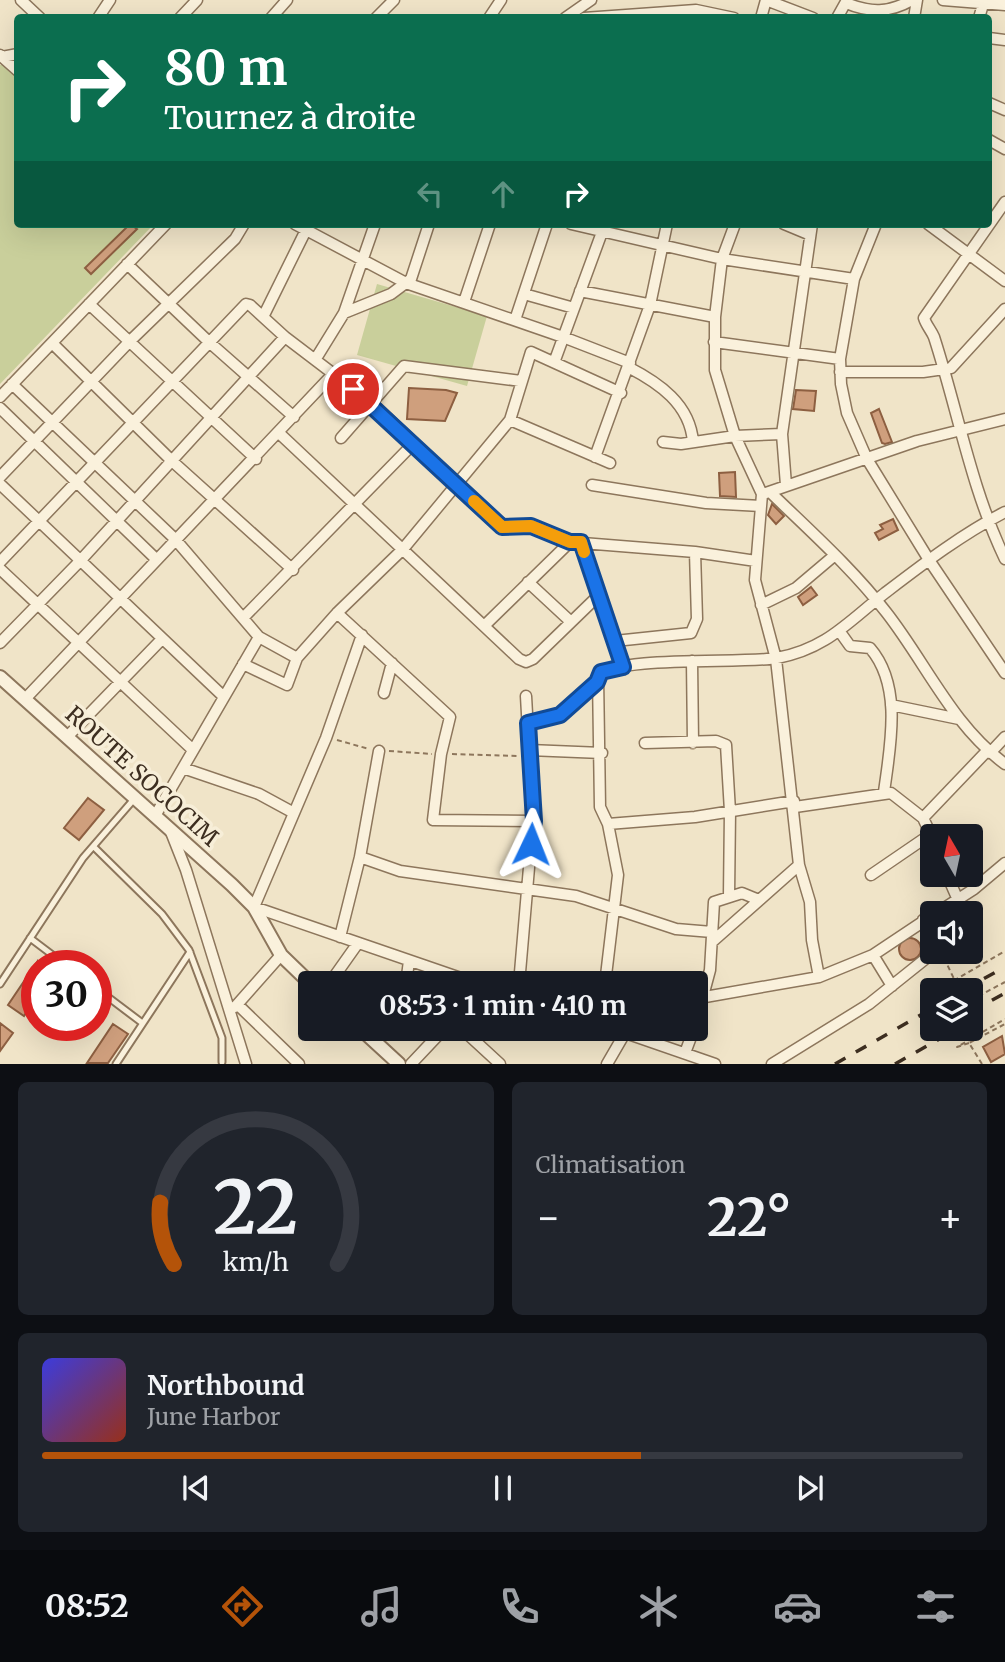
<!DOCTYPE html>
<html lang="fr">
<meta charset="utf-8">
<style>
:root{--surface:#171b24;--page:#20242c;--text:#f1f3f6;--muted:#9ea1a6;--line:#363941;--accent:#b45309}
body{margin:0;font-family:Merriweather,serif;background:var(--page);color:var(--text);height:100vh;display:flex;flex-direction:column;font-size:26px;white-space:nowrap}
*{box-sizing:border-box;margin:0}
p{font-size:23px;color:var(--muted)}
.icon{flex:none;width:38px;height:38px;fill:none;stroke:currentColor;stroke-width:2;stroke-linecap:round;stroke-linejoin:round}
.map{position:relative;height:1064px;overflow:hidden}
.sheet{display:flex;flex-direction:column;gap:18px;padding:18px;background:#0d0f14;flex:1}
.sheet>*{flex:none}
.banner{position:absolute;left:14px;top:14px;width:978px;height:214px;border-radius:7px;box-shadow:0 7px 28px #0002;background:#0b6e4f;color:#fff;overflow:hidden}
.needle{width:46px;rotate:351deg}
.tools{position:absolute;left:920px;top:824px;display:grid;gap:14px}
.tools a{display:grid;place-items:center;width:63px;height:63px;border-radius:7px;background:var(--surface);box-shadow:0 7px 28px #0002;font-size:35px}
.speed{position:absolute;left:21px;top:950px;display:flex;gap:14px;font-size:35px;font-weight:700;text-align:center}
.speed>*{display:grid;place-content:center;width:91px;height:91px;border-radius:50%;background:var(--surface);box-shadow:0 7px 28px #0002;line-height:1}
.speed .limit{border:10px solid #d22;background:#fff;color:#111}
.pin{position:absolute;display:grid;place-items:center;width:60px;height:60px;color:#fff;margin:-30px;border:4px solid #fff;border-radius:50%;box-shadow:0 2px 7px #0007}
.me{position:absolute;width:77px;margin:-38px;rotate:2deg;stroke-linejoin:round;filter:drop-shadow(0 0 5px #0008)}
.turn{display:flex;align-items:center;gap:24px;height:147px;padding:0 35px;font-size:32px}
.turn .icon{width:91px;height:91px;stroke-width:2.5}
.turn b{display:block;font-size:49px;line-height:60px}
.lanes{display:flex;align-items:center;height:66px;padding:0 35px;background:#0003;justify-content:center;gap:35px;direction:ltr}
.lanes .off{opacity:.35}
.big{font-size:52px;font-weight:700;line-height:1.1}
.sheet .tile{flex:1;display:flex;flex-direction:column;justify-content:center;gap:10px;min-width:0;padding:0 24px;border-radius:10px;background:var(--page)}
.sheet .dial{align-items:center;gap:0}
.dial svg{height:182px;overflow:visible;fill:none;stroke:var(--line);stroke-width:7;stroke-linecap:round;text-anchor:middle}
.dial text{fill:var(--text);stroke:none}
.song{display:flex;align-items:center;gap:21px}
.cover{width:84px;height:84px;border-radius:10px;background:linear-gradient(135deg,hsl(240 70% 55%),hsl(10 70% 35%))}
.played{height:7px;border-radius:4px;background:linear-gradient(90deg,var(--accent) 65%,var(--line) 65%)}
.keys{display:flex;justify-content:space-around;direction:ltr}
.heat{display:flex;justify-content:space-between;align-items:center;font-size:38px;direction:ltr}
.sheet .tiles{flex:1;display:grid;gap:18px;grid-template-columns:1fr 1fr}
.tile:last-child{grid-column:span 2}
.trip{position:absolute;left:298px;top:971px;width:410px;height:70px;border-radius:7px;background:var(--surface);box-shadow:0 7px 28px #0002;font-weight:700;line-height:70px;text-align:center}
.dock{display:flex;height:112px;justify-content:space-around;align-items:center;background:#090b0e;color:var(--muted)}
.dock .icon{width:49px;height:49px}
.dock .current{color:var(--accent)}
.dock b{font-size:32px;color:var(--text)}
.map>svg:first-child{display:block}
.pitch{fill:#c9cf9b}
.building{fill:#cf9f7d;stroke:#8d5f41;stroke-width:2}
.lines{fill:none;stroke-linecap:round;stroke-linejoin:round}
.service-casing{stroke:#8d765c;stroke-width:9}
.minor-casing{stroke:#8d765c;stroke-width:13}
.tertiary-casing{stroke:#8d765c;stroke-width:16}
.path{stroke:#8d765c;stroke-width:2;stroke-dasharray:5 3.5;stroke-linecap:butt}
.service{stroke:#faf1dc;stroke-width:5}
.minor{stroke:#faf1dc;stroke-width:10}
.tertiary{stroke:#faf1dc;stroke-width:12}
.rail{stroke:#3d2e20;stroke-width:3.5;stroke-dasharray:12 12;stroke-linecap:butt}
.path-bridge{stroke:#8d765c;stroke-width:2;stroke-dasharray:5 3.5;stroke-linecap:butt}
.route-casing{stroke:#114b97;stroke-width:18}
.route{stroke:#1a73e8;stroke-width:12}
.slow{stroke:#f59e0b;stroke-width:12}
.labels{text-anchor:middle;stroke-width:7;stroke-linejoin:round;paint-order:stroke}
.street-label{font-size:23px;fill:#3d2e20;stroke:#f7eed8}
</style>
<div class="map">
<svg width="1005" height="1064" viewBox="0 0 1005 1064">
<rect width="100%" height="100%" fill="#f0e4c8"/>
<path class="pitch" d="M6,64L17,75L18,224H154L0,384V65Z
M377,284L487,316L467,386L357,355Z"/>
<path class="building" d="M130,224L137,229L91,274L85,268Z
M409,388L446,390L457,393L445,421L407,419Z
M796,390L816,391L814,411L793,409Z
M879,409L892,442L885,444L882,443L871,413Z
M735,472L736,497L720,496L719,473Z
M772,504L784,516L776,524L768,515Z
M893,519L898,530L879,540L875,533L883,529L880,525Z
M811,587L817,595L803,605L798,597Z
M88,798L104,810L79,840L64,828Z
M899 949a11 11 0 1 1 22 0a11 11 0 1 1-22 0Z
M37,962V996L24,1016L8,1005Z
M0,1023L13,1033L0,1051Z
M113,1024L128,1034L108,1063H87Z
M1002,1036L1005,1054L991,1062L983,1047Z"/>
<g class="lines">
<defs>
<path id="service" d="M94,847L162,914L189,950L222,1038V1062
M30,938L67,966
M0,984L83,858L135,798
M96,988L141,1022
M116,1064L190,952"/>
<path id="minor" d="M21,0L40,18
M766,0L813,18
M943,0L1005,5
M846,3C870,13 889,13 912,0
M98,18L110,0
M180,18L197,0
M271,18L287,0
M376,18L394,0
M489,18L501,0
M565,18L591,0
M584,18L696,10L734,18
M761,18L766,0
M837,18L847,0
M914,18L917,0
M979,18L984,1
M989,38L1005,40
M0,55L18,71
M2,57L18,54
M989,103L1005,110
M989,140L1005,149
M1005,202L924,318C926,325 931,330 934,337C958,411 971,488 1005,559
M295,224L406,283L563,337L630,363
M571,224L722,259L854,279
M735,224L722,259L715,317V370L735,436L762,494L755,580L776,659L799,865L810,902L812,940L819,977
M784,224L808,234
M876,224L854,279L840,359L841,384L847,413L867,459L929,560L1005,673
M928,224L1005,281
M127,264L209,342L294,417
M580,291L715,317
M524,294L574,308
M464,302L490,224
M89,304L256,459
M344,313L391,294L411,279L429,224
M263,317L308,226
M515,320L547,224
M714,342L840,359
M52,343L172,461L293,570
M315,360L344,313L375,224
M555,360L605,224
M628,367C659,383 690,404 693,442
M840,372H923L951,368L1005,309
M12,384L175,539L259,637L297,658
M0,397L166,224
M0,408L156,559
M510,420L610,463
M280,434L519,659L526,662L533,659L598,596
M341,438L404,366L521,381
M663,442L681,444L735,436L782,434
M595,457L650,305L667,224
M0,477L129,342L235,239L244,224
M0,484L224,697
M592,485L706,503L761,506
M786,485L782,434L812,224
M770,492C809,530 852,568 886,612C926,663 952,725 1005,764
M766,493L917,441L1005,419
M581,542L623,667
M0,562L246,304L250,305L285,337L373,404L502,527L531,526L570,542L695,552L756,561
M0,569L193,750
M528,582L570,621
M761,605L796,588L835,555
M337,613L450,717L441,754L433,820L533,821
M244,617L414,443
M484,626L570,542
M840,632L850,646L870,648C903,686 890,747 884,792
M362,635L326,738L254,907L478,984
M615,641L691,633L697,619L695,552
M0,643L80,561L285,337
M692,661L693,743
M243,664L287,685L297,658L337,613L403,549L510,420L531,352L621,393
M384,693L392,663
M25,699L333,374
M891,705L959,719
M528,723L560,715L597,682
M67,737L162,639
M645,743L716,741L726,745L730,811L729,896
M529,750L602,753
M990,753L1005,737
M183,768L259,794L294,813
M795,807L891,793L923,818L933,839
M155,816L259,637
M923,818L987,751
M608,824L695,817L794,801
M171,832L186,870L246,1064
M360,857L400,871L576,896L676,929L712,932
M871,875L931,834
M947,875L958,900
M935,914L974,889L1005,863
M923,920L933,935
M340,937L360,857L379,751
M712,942L799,865
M873,955L892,986
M409,961L407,976L411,984
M329,984L358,943
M519,984L533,821L526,696
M605,984L618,875L608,824L600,807L598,676C616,655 744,664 777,658C826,649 848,622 885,593C923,564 962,534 1005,512
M705,997L819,977L873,955L933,915
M238,1005L299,1064
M235,1007L281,955
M695,1026L710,970L714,902L742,893L759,900
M462,1029L500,1064
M614,1029L715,1064
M685,1053L694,1029
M411,1064L444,1029
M607,1064L625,1033
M772,1064L869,1004L934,952"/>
<path id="tertiary" d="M0,677L232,885L254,907L281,955L311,984
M361,1029L399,1064"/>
</defs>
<use href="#service" class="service-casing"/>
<use href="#minor" class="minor-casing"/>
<use href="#tertiary" class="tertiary-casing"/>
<path class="path" d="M337,740L369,749
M389,751L432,754
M452,754L519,756
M944,958L957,985L947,990
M939,989L940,990
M971,1000L1005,982
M962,1029L968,1040
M969,1043L957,1047L1005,1019
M982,1064L969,1043L1005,1024"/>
<use href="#service" class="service"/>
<use href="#minor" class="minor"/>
<use href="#tertiary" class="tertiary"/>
<path class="rail" d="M963,990L1005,967
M971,1012L1005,993
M835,1064L933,1008
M895,1064L957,1029"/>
<path class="path-bridge" d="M939,989L1005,951"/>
</g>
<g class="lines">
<defs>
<path id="route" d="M353,389L502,527L531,526L570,542H581L623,667L601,672L597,682L560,715L528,723L534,821L531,844"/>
</defs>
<use href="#route" class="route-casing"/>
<use href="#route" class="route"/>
<path class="slow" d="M474,501L502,527L531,526L570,542H581L584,552"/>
</g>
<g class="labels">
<g class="street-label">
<text transform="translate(142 776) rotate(42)" y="8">ROUTE SOCOCIM</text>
</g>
</g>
</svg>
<div class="tools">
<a><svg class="needle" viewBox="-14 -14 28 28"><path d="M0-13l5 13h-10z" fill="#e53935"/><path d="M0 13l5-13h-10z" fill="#9ea1a6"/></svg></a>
<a><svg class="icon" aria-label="sound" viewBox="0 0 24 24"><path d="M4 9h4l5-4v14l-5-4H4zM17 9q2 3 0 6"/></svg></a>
<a><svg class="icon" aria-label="layers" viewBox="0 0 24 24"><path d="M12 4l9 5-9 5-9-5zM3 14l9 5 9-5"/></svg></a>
</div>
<div class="speed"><div class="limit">30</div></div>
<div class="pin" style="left:353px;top:389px;background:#d93025"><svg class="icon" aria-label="arrive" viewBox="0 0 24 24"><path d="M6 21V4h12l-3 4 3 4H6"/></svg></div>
<svg class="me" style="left:531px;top:844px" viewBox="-20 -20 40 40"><path d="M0-17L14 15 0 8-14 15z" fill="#1a73e8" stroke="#fff" stroke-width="4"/></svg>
<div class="trip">08:53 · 1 min · 410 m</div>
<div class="banner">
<div class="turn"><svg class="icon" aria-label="right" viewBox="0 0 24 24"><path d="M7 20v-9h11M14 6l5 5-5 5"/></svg><div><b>80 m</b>Tournez à droite</div></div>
<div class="lanes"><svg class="icon off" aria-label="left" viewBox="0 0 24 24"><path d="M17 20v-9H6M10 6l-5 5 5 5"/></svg><svg class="icon off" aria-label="ahead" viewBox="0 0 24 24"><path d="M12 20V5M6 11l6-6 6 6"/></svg><svg class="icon" aria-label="right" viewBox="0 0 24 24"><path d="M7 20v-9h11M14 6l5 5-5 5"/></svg></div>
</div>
</div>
<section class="sheet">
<div class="tiles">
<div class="tile dial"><svg viewBox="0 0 100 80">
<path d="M14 69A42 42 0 1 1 86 69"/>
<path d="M14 69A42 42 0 0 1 8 42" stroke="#b45309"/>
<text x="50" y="56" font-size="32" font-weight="700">22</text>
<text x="50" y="72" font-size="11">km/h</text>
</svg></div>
<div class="tile"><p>Climatisation</p>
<div class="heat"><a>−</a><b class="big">22°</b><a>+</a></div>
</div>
<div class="tile">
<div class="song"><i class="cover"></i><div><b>Northbound</b><p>June Harbor</p></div></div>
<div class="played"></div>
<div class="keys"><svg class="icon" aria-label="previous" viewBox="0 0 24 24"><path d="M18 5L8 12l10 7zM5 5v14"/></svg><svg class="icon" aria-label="pause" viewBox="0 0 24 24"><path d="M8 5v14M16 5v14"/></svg><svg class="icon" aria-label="next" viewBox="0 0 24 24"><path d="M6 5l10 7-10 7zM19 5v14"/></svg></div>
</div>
</div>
</section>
<nav class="dock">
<b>08:52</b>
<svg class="icon current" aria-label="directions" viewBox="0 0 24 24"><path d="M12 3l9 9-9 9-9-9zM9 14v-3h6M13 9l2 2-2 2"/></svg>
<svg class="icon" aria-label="music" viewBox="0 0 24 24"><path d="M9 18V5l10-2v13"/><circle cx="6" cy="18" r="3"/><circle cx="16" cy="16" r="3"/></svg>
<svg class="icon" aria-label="phone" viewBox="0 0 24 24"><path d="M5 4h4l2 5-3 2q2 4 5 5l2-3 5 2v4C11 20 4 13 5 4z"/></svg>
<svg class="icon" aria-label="climate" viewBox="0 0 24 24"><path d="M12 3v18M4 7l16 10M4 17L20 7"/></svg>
<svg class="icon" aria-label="car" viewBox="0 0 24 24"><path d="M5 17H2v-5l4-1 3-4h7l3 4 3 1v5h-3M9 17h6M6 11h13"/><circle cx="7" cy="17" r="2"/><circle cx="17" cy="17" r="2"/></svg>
<svg class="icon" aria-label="filters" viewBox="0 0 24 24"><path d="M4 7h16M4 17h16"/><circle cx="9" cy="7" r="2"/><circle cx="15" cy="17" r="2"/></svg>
</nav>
